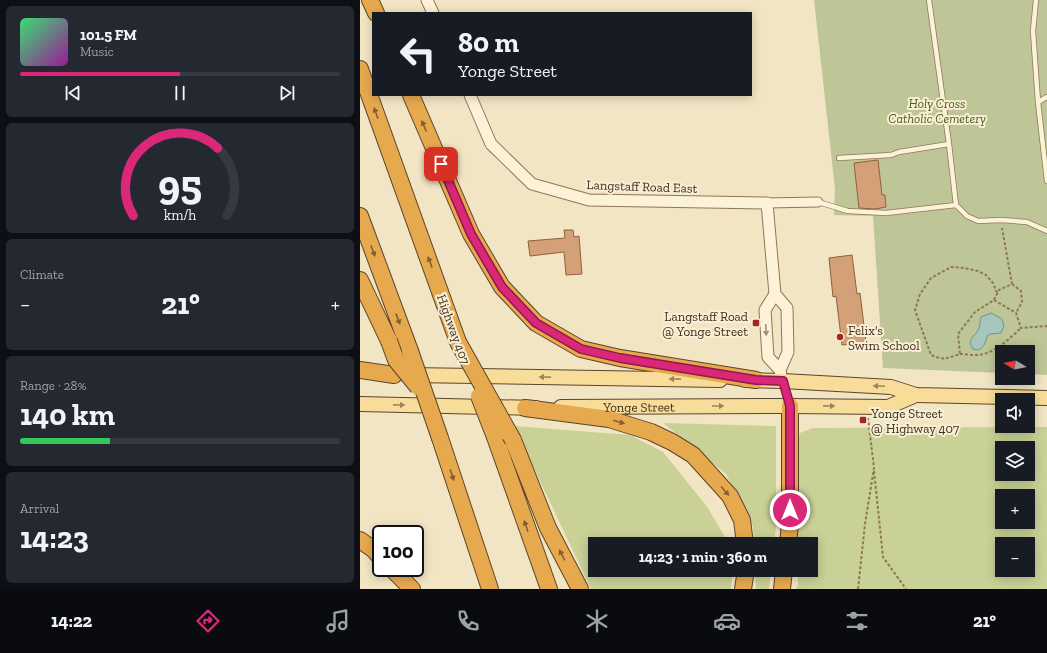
<!DOCTYPE html>
<meta charset="utf-8">
<style>
:root{--surface:#171b24;--page:#242831;--text:#f1f3f6;--muted:#9ea1a6;--line:#363941;--accent:#db2777}
body{margin:0;font-family:"Zilla Slab",serif;background:var(--page);color:var(--text);height:100vh;display:flex;flex-direction:column;font-size:15px;white-space:nowrap}
*{box-sizing:border-box;margin:0}
p{font-size:13px;color:var(--muted)}
.icon{flex:none;width:22px;height:22px;fill:none;stroke:currentColor;stroke-width:2;stroke-linecap:round;stroke-linejoin:round}
.map{position:relative;flex:1;overflow:hidden}
.panel{display:flex;flex-direction:column;gap:6px;padding:6px;background:#0d0f14;width:360px}
.panel>*{flex:none}
.banner{position:absolute;left:12px;top:12px;width:380px;height:84px;border-radius:0px;box-shadow:0 2px 10px #0003;background:#171b24;color:var(--text);overflow:hidden}
.needle{width:26px;rotate:280deg}
.fabs{position:absolute;left:635px;top:345px;display:grid;gap:8px}
.fabs a{display:grid;place-items:center;width:40px;height:40px;border-radius:0px;background:var(--surface);box-shadow:0 2px 10px #0003;font-size:20px}
.speed{position:absolute;left:12px;top:525px;display:flex;gap:8px;font-size:20px;font-weight:700;text-align:center}
.speed>*{display:grid;place-content:center;width:52px;height:52px;border-radius:50%;background:var(--surface);box-shadow:0 2px 10px #0003;line-height:1}
.speed .limit{border:2px solid #111;border-radius:6px;background:#fff;color:#111}
.pin{position:absolute;display:grid;place-items:center;width:34px;height:34px;color:#fff;margin:-17px;border-radius:8px;box-shadow:0 2px 6px #0006}
.me{position:absolute;width:44px;margin:-22px;rotate:0deg;stroke-linejoin:round;filter:drop-shadow(0 0 3px #0008)}
.turn{display:flex;align-items:center;gap:14px;height:84px;padding:0 20px;font-size:18px}
.turn .icon{width:52px;height:52px;stroke-width:2.5}
.turn b{display:block;font-size:28px;line-height:34px}
.big{font-size:30px;font-weight:700;line-height:1.1}
.panel .tile{flex:1;display:flex;flex-direction:column;justify-content:center;gap:6px;min-width:0;padding:0 14px;border-radius:6px;background:var(--page)}
.panel .dial{align-items:center;gap:0}
.dial svg{height:104px;overflow:visible;fill:none;stroke:var(--line);stroke-width:7;stroke-linecap:round;text-anchor:middle}
.dial text{fill:var(--text);stroke:none}
.song{display:flex;align-items:center;gap:12px}
.cover{width:48px;height:48px;border-radius:6px;background:linear-gradient(135deg,hsl(140 70% 55%),hsl(300 70% 35%))}
.played{height:4px;border-radius:2px;background:linear-gradient(90deg,var(--accent) 50%,var(--line) 50%)}
.keys{display:flex;justify-content:space-around;direction:ltr}
.heat{display:flex;justify-content:space-between;align-items:center;font-size:22px;direction:ltr}
.charge{height:6px;border-radius:3px;background:linear-gradient(90deg,#34c759 28%,var(--line) 0)}
.trip{position:absolute;left:228px;top:537px;width:230px;height:40px;border-radius:0px;background:var(--surface);box-shadow:0 2px 10px #0003;font-weight:700;line-height:40px;text-align:center}
.tabs{display:flex;height:64px;justify-content:space-around;align-items:center;background:#090b0e;color:var(--muted)}
.tabs .icon{width:28px;height:28px}
.tabs .current{color:var(--accent)}
.tabs b{font-size:18px;color:var(--text)}
main{display:flex;flex:1;min-height:0}
.map>svg:first-child{display:block}
.green{fill:#c9d196;fill-rule:evenodd}
.cemetery{fill:#bec596}
.water{fill:#a6c5bc;stroke:#6c948b}
.building{fill:#d3a077;stroke:#8f603c}
.lines{fill:none;stroke-linecap:round;stroke-linejoin:round}
.service-casing{stroke:#8e7758;stroke-width:6}
.minor-casing{stroke:#8e7758;stroke-width:11}
.tertiary-casing{stroke:#8e7758;stroke-width:13}
.primary-casing{stroke:#5c442d;stroke-width:16}
.motorway-casing{stroke:#5c442d;stroke-width:18}
.path{stroke:#8e7758;stroke-width:2;stroke-dasharray:3 2;stroke-linecap:butt}
.service{stroke:#fbf2d8;stroke-width:4.5}
.minor{stroke:#fbf2d8;stroke-width:9}
.tertiary{stroke:#fbf2d8;stroke-width:11}
.primary{stroke:#f7dd99;stroke-width:14}
.motorway{stroke:#e7a94e;stroke-width:16}
.motorway-bridge-casing{stroke:#5c442d;stroke-width:18;stroke-linecap:butt}
.motorway-bridge{stroke:#e7a94e;stroke-width:16}
.oneway{fill:#815f31}
.oneway2{fill:#9c907b}
.oneway3{fill:#9a865c}
.route-casing{stroke:#8e194d;stroke-width:10}
.route{stroke:#db2777;stroke-width:7}
.poi-dot{fill:#a22623;stroke:#f8efd4;stroke-width:1.5}
.labels{text-anchor:middle;stroke-width:4;stroke-linejoin:round;paint-order:stroke}
.park-label{font-size:13px;font-style:italic;fill:#4b5b22;stroke:#f8efd4}
.street-label{font-size:13px;fill:#3d2e1e;stroke:#f8efd4}
.poi-label{font-size:13px;fill:#3d2e1e;stroke:#f8efd4;text-anchor:start}
</style>
<main>
<section class="panel">
<div class="tile">
<div class="song"><i class="cover"></i><div><b>101.5 FM</b><p>Music</p></div></div>
<div class="played"></div>
<div class="keys"><svg class="icon" aria-label="previous" viewBox="0 0 24 24"><path d="M18 5L8 12l10 7zM5 5v14"/></svg><svg class="icon" aria-label="pause" viewBox="0 0 24 24"><path d="M8 5v14M16 5v14"/></svg><svg class="icon" aria-label="next" viewBox="0 0 24 24"><path d="M6 5l10 7-10 7zM19 5v14"/></svg></div>
</div>
<div class="tile dial"><svg viewBox="0 0 100 80">
<path d="M14 69A42 42 0 1 1 86 69"/>
<path d="M14 69A42 42 0 0 1 79 17" stroke="#db2777"/>
<text x="50" y="56" font-size="32" font-weight="700">95</text>
<text x="50" y="72" font-size="11">km/h</text>
</svg></div>
<div class="tile"><p>Climate</p>
<div class="heat"><a>−</a><b class="big">21°</b><a>+</a></div>
</div>
<div class="tile"><p>Range · 28%</p><b class="big">140 km</b><div class="charge"></div></div>
<div class="tile"><p>Arrival</p><b class="big">14:23</b></div>
</section>
<div class="map">
<svg width="687" height="589" viewBox="0 0 687 589">
<rect width="100%" height="100%" fill="#f2e5c4"/>
<path class="green" d="M303,423L416,426V527L414,544H394L393,527L366,474Z
M154,426L270,435L303,452L348,508L369,544H235V570H373L371,589H231Z
M687,427V589H436L438,584V570H451V544H437L436,447L440,433L453,428ZM642,448H668V474H642ZM642,496H668V522H642ZM642,544H668V570H642Z
M395,570H411L409,589H396Z"/>
<path class="cemetery" d="M454,0H687V375L668,374V352H642V373L523,368L513,216L474,215L475,189Z"/>
<path class="water" d="M631,313L642,319L644,326L641,333L631,334L627,336C626,343 624,347 618,350L613,349L610,343C612,335 616,335 619,328C620,325 620,320 621,317Z"/>
<path class="building" d="M518,160L522,195H525L526,207L515,209L499,208L494,163Z
M204,230H213L214,237L219,236L222,274L206,275L204,252L170,256L168,241L205,238Z
M492,255L497,294L500,293L506,342L482,345L476,296L473,297L469,258Z"/>
<g class="lines">
<defs>
<path id="service" d="M569,0L589,144L596,205L607,216L618,221L641,220L667,222L687,231
M676,0L673,31L678,102L687,181
M678,102L687,97
M479,158L531,155L539,152L589,144
M458,202L488,211L526,213L596,205"/>
<path id="minor" d="M407,203L458,202"/>
<path id="tertiary" d="M67,0L73,13
M110,95L131,144L172,184L229,200L407,203L415,294L427,308L428,352L420,370
M415,294L405,310L408,357L420,370L421,376"/>
<g id="primary">
<path d="M49,375L360,380"/>
<path d="M385,380L423,381L531,387L556,395L687,398"/>
<path d="M0,404L176,408"/>
<path id="s1" d="M201,407L430,406L528,407L556,395"/>
</g>
<path id="motorway" d="M10,0L16,13
M0,69L98,342
M51,95L111,234L142,287L176,323L221,349L260,358L396,380
M0,216L50,351
M0,280L29,341
M0,370L34,375
M165,408L249,419L291,432L312,442L333,455L370,496L382,520L385,544
M135,437L189,589
M80,438L130,589
M153,440L188,528L220,589
M0,540L14,550L21,558
M428,544L430,524V406
M31,568L52,589
M383,589L386,570
M422,589L424,570"/>
</defs>
<use href="#service" class="service-casing"/>
<use href="#minor" class="minor-casing"/>
<use href="#tertiary" class="tertiary-casing"/>
<use href="#primary" class="primary-casing"/>
<use href="#motorway" class="motorway-casing"/>
<path class="path" d="M652,284L661,291L662,302L656,313
M637,293L633,283L626,275L618,271L604,268L591,267L571,278L560,294L555,310L571,355C585,361 587,358 600,354L598,334L615,312L634,300L656,313L661,328L687,326
M634,300L639,290L652,284L642,228
M600,354C605,354 611,355 616,355C633,355 649,339 661,328
M514,471L523,557L546,589
M498,589L505,524L514,468L508,418"/>
<use href="#service" class="service"/>
<use href="#minor" class="minor"/>
<use href="#tertiary" class="tertiary"/>
<use href="#primary" class="primary"/>
<use href="#motorway" class="motorway"/>
<defs>
<path id="motorway-bridge" d="M29,341L36,360L58,387
M98,342L153,440
M50,351L80,438
M119,396L135,437"/>
</defs>
<use href="#motorway-bridge" class="motorway-bridge-casing"/>
<use href="#motorway-bridge" class="motorway-bridge"/>
</g>
<defs><path id="oneway-solid" d="M-6-.8H1V-3.2L6.5 0L1 3.2V.8H-6Z"/></defs>
<g class="oneway">
<use href="#oneway-solid" transform="translate(16 113) rotate(-110)"/>
<use href="#oneway-solid" transform="translate(64 126) rotate(-113)"/>
<use href="#oneway-solid" transform="translate(13 251) rotate(69)"/>
<use href="#oneway-solid" transform="translate(70 262) rotate(-110)"/>
<use href="#oneway-solid" transform="translate(38 319) rotate(70)"/>
<use href="#oneway-solid" transform="translate(259 422) rotate(16)"/>
<use href="#oneway-solid" transform="translate(92 475) rotate(72)"/>
<use href="#oneway-solid" transform="translate(365 491) rotate(49)"/>
<use href="#oneway-solid" transform="translate(166 526) rotate(-109)"/>
<use href="#oneway-solid" transform="translate(202 555) rotate(-118)"/>
</g>
<use class="oneway2" href="#oneway-solid" transform="translate(406 330) rotate(87)"/>
<g class="oneway3">
<use href="#oneway-solid" transform="translate(185 377) rotate(-179)"/>
<use href="#oneway-solid" transform="translate(315 379) rotate(-179)"/>
<use href="#oneway-solid" transform="translate(519 386) rotate(-177)"/>
<use href="#oneway-solid" transform="translate(39 405) rotate(1)"/>
<use href="#oneway-solid" transform="translate(358 406)"/>
<use href="#oneway-solid" transform="translate(469 406) rotate(1)"/>
</g>
<g class="lines">
<defs>
<path id="route" d="M81,164L111,234L142,287L176,323L221,349L260,358L396,380L423,381L430,406V510"/>
</defs>
<use href="#route" class="route-casing"/>
<use href="#route" class="route"/>
</g>
<g class="poi-dot">
<rect x="392" y="319" width="8" height="8" rx="2"/>
<circle cx="480" cy="337" r="4"/>
<rect x="499" y="416" width="8" height="8" rx="2"/>
</g>
<g class="labels">
<g class="park-label">
<text x="577" y="108">Holy Cross<tspan x="577" dy="15">Catholic Cemetery</tspan></text>
</g>
<g class="street-label">
<text transform="translate(282 186) rotate(2)" y="5">Langstaff Road East</text>
<text transform="translate(94 329) rotate(70)" y="5">Highway 407</text>
<text dy="5" stroke="none"><textPath href="#s1" startOffset="78">Yonge Street</textPath></text>
</g>
<g class="poi-label">
<text x="388" y="321" text-anchor="end">Langstaff Road<tspan x="388" dy="15">@ Yonge Street</tspan></text>
<text x="488" y="335">Felix's<tspan x="488" dy="15">Swim School</tspan></text>
<text x="511" y="418">Yonge Street<tspan x="511" dy="15">@ Highway 407</tspan></text>
</g>
</g>
</svg>
<div class="fabs">
<a><svg class="needle" viewBox="-14 -14 28 28"><path d="M0-13l5 13h-10z" fill="#e53935"/><path d="M0 13l5-13h-10z" fill="#9ea1a6"/></svg></a>
<a><svg class="icon" aria-label="sound" viewBox="0 0 24 24"><path d="M4 9h4l5-4v14l-5-4H4zM17 9q2 3 0 6"/></svg></a>
<a><svg class="icon" aria-label="layers" viewBox="0 0 24 24"><path d="M12 4l9 5-9 5-9-5zM3 14l9 5 9-5"/></svg></a>
<a>+</a>
<a>−</a>
</div>
<div class="speed"><div class="limit">100</div></div>
<div class="pin" style="left:81px;top:164px;background:#d93025"><svg class="icon" aria-label="arrive" viewBox="0 0 24 24"><path d="M6 21V4h12l-3 4 3 4H6"/></svg></div>
<svg class="me" style="left:430px;top:510px" viewBox="-20 -20 40 40"><circle r="17" fill="#db2777" stroke="#fff" stroke-width="3"/><path d="M0-11L8 9 0 5-8 9z" fill="#fff"/></svg>
<div class="trip">14:23 · 1 min · 360 m</div>
<div class="banner">
<div class="turn"><svg class="icon" aria-label="left" viewBox="0 0 24 24"><path d="M17 20v-9H6M10 6l-5 5 5 5"/></svg><div><b>80 m</b>Yonge Street</div></div>
</div>
</div>
</main>
<nav class="tabs">
<b>14:22</b>
<svg class="icon current" aria-label="directions" viewBox="0 0 24 24"><path d="M12 3l9 9-9 9-9-9zM9 14v-3h6M13 9l2 2-2 2"/></svg>
<svg class="icon" aria-label="music" viewBox="0 0 24 24"><path d="M9 18V5l10-2v13"/><circle cx="6" cy="18" r="3"/><circle cx="16" cy="16" r="3"/></svg>
<svg class="icon" aria-label="phone" viewBox="0 0 24 24"><path d="M5 4h4l2 5-3 2q2 4 5 5l2-3 5 2v4C11 20 4 13 5 4z"/></svg>
<svg class="icon" aria-label="climate" viewBox="0 0 24 24"><path d="M12 3v18M4 7l16 10M4 17L20 7"/></svg>
<svg class="icon" aria-label="car" viewBox="0 0 24 24"><path d="M5 17H2v-5l4-1 3-4h7l3 4 3 1v5h-3M9 17h6M6 11h13"/><circle cx="7" cy="17" r="2"/><circle cx="17" cy="17" r="2"/></svg>
<svg class="icon" aria-label="filters" viewBox="0 0 24 24"><path d="M4 7h16M4 17h16"/><circle cx="9" cy="7" r="2"/><circle cx="15" cy="17" r="2"/></svg>
<b>21°</b>
</nav>
